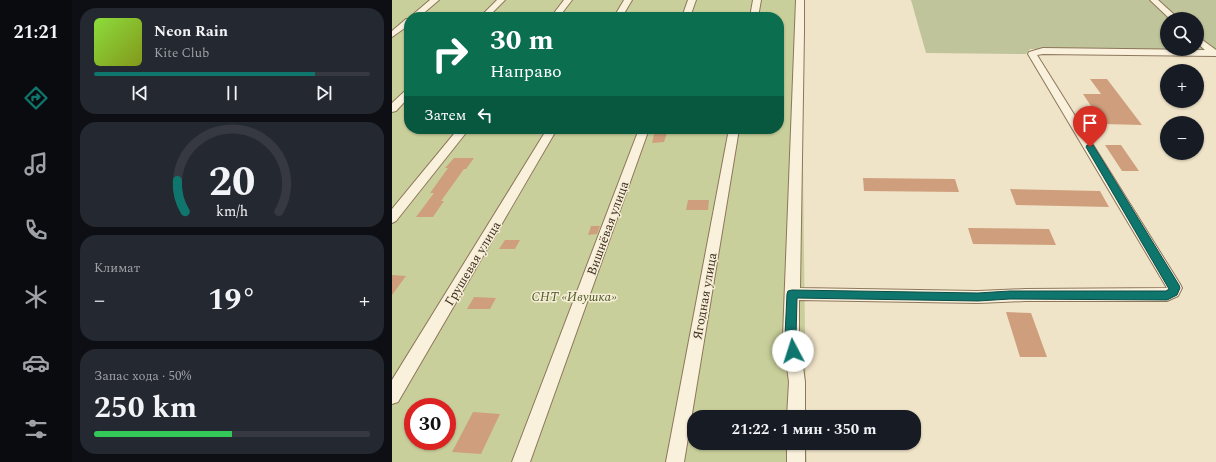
<!DOCTYPE html>
<html lang="ru">
<meta charset="utf-8">
<style>
:root{--surface:#171b24;--page:#242831;--text:#f1f3f6;--muted:#9ea1a6;--line:#363941;--accent:#0f766e}
body{margin:0;font-family:Spectral,serif;background:var(--page);color:var(--text);height:100vh;display:flex;flex-direction:column;font-size:15px;white-space:nowrap}
*{box-sizing:border-box;margin:0}
p{font-size:13px;color:var(--muted)}
.icon{flex:none;width:22px;height:22px;fill:none;stroke:currentColor;stroke-width:2;stroke-linecap:round;stroke-linejoin:round}
.map{position:relative;flex:1;overflow:hidden}
.details{display:flex;flex-direction:column;gap:8px;padding:8px;background:#0d0f14;width:320px}
.details>*{flex:none}
.top-card{position:absolute;left:12px;top:12px;width:380px;height:122px;border-radius:16px;box-shadow:0 1px 3px #0004;background:#0b6e4f;color:#fff;overflow:hidden}
.buttons{position:absolute;left:768px;top:12px;display:grid;gap:8px}
.buttons a{display:grid;place-items:center;width:44px;height:44px;border-radius:50%;background:var(--surface);box-shadow:0 1px 3px #0004;font-size:20px}
.speed{position:absolute;left:12px;top:398px;display:flex;gap:8px;font-size:20px;font-weight:700;text-align:center}
.speed>*{display:grid;place-content:center;width:52px;height:52px;border-radius:50%;background:var(--surface);box-shadow:0 1px 3px #0004;line-height:1}
.speed .limit{border:6px solid #d22;background:#fff;color:#111}
.pin{position:absolute;display:grid;place-items:center;width:34px;height:34px;color:#fff;margin:-41px -17px;border-radius:50% 50% 50% 0;rotate:-45deg;box-shadow:0 0 4px #0007}
.pin .icon{rotate:45deg}
.me{position:absolute;width:44px;margin:-22px;rotate:355deg;stroke-linejoin:round;filter:drop-shadow(0 0 3px #0008)}
.turn{display:flex;align-items:center;gap:14px;height:84px;padding:0 20px;font-size:18px}
.turn .icon{width:52px;height:52px;stroke-width:2.5}
.turn b{display:block;font-size:28px;line-height:34px}
.then{display:flex;align-items:center;height:38px;padding:0 20px;background:#0003;gap:8px;font-size:15px}
.big{font-size:30px;font-weight:700;line-height:1.1}
.details .widget{flex:1;display:flex;flex-direction:column;justify-content:center;gap:6px;min-width:0;padding:0 14px;border-radius:16px;background:var(--page)}
.details .dial{align-items:center;gap:0}
.dial svg{height:104px;overflow:visible;fill:none;stroke:var(--line);stroke-width:7;stroke-linecap:round;text-anchor:middle}
.dial text{fill:var(--text);stroke:none}
.song{display:flex;align-items:center;gap:12px}
.cover{width:48px;height:48px;border-radius:6px;background:linear-gradient(135deg,hsl(90 70% 55%),hsl(70 70% 35%))}
.played{height:4px;border-radius:2px;background:linear-gradient(90deg,var(--accent) 80%,var(--line) 80%)}
.keys{display:flex;justify-content:space-around;direction:ltr}
.heat{display:flex;justify-content:space-between;align-items:center;font-size:22px;direction:ltr}
.charge{height:6px;border-radius:3px;background:linear-gradient(90deg,#34c759 50%,var(--line) 0)}
.trip{position:absolute;left:295px;top:410px;width:234px;height:40px;border-radius:16px;background:var(--surface);box-shadow:0 1px 3px #0004;font-weight:700;line-height:40px;text-align:center}
main{display:flex;flex:1;min-height:0}
.tab-bar{display:flex;flex-direction:column;width:72px;justify-content:space-around;align-items:center;background:#090b0e;color:var(--muted)}
.tab-bar .icon{width:28px;height:28px}
.tab-bar .selected{color:var(--accent)}
.tab-bar b{font-size:18px;color:var(--text)}
.map>svg:first-child{display:block}
.green{fill:#c9cf9b;fill-rule:evenodd}
.cemetery{fill:#bfc49a;fill-rule:evenodd}
.building{fill:#cf9f7d}
.lines{fill:none;stroke-linecap:round;stroke-linejoin:round}
.minor-casing{stroke:#8d765c;stroke-width:2}
.minor{fill:#faf1dc;fill-rule:evenodd}
.route{fill:#0f766e;stroke:#0a4d48}
.labels{text-anchor:middle;stroke-width:3;stroke-linejoin:round;paint-order:stroke}
.street-label{font-size:13px;fill:#3d2e20;stroke:#f7eed8}
.park-label{font-size:13px;font-style:italic;fill:#4d5a26;stroke:#f7eed8}
</style>
<main>
<nav class="tab-bar">
<b>21:21</b>
<svg class="icon selected" aria-label="directions" viewBox="0 0 24 24"><path d="M12 3l9 9-9 9-9-9zM9 14v-3h6M13 9l2 2-2 2"/></svg>
<svg class="icon" aria-label="music" viewBox="0 0 24 24"><path d="M9 18V5l10-2v13"/><circle cx="6" cy="18" r="3"/><circle cx="16" cy="16" r="3"/></svg>
<svg class="icon" aria-label="phone" viewBox="0 0 24 24"><path d="M5 4h4l2 5-3 2q2 4 5 5l2-3 5 2v4C11 20 4 13 5 4z"/></svg>
<svg class="icon" aria-label="climate" viewBox="0 0 24 24"><path d="M12 3v18M4 7l16 10M4 17L20 7"/></svg>
<svg class="icon" aria-label="car" viewBox="0 0 24 24"><path d="M5 17H2v-5l4-1 3-4h7l3 4 3 1v5h-3M9 17h6M6 11h13"/><circle cx="7" cy="17" r="2"/><circle cx="17" cy="17" r="2"/></svg>
<svg class="icon" aria-label="filters" viewBox="0 0 24 24"><path d="M4 7h16M4 17h16"/><circle cx="9" cy="7" r="2"/><circle cx="15" cy="17" r="2"/></svg>
</nav>
<section class="details">
<div class="widget">
<div class="song"><i class="cover"></i><div><b>Neon Rain</b><p>Kite Club</p></div></div>
<div class="played"></div>
<div class="keys"><svg class="icon" aria-label="previous" viewBox="0 0 24 24"><path d="M18 5L8 12l10 7zM5 5v14"/></svg><svg class="icon" aria-label="pause" viewBox="0 0 24 24"><path d="M8 5v14M16 5v14"/></svg><svg class="icon" aria-label="next" viewBox="0 0 24 24"><path d="M6 5l10 7-10 7zM19 5v14"/></svg></div>
</div>
<div class="widget dial"><svg viewBox="0 0 100 80">
<path d="M14 69A42 42 0 1 1 86 69"/>
<path d="M14 69A42 42 0 0 1 8 45" stroke="#0f766e"/>
<text x="50" y="56" font-size="32" font-weight="700">20</text>
<text x="50" y="72" font-size="11">km/h</text>
</svg></div>
<div class="widget"><p>Климат</p>
<div class="heat"><a>−</a><b class="big">19°</b><a>+</a></div>
</div>
<div class="widget"><p>Запас хода · 50%</p><b class="big">250 km</b><div class="charge"></div></div>
</section>
<div class="map">
<svg width="824" height="462" viewBox="0 0 824 462">
<rect width="100%" height="100%" fill="#f0e4c8"/>
<path class="green" d="M0,0H409L414,417H302V443H414L415,462H0ZM17,17H387V129H17ZM21,407H55V441H21Z"/>
<path class="cemetery" d="M519,0H824V52L638,49L634,54L534,53ZM775,19H805V49H775Z"/>
<path class="building" d="M698,79H715L750,125L711,124L691,94H709Z
M263,130H276L272,142L260,143Z
M713,145H729L747,171H730Z
M62,158H82L74,169H72L49,201H52L41,217H24L42,193H38L56,168H53Z
M471,178L563,179L567,192L472,191Z
M618,189L708,191L717,207L624,205Z
M296,200H317L316,210H294Z
M199,226H208L205,234L196,235Z
M576,228L657,229L664,245L581,244Z
M113,240H128L123,249H107Z
M0,275L14,276L0,295Z
M82,297L104,298L98,309H75Z
M614,312L639,313L655,357H628Z
M81,412L108,414L89,454L60,452Z"/>
<g class="lines">
<defs>
<path id="minor" d="M38,0H47L27,17H18Z
M105,0H113L96,17H88Z
M172,0H180L167,17H159Z
M232,0H240L230,17H222Z
M296,0H304L298,17H290Z
M361,0H369L366,17H358Z
M404,0H412V31L408,288L586,291L633,289L775,288L636,54L637,52L651,48L813,50L805,43V36L824,50V56L651,54L645,55L788,284L790,288L786,296L775,301H633L586,303L407,300V336L413,382V417H395L397,382L391,336Z
M758,0H766L787,19H778Z
M14,19H17V25L0,37V31Z
M17,89V97L4,111L0,112V103L14,90Z
M66,129H77L4,221L0,223V209Z
M155,129H165L6,402L0,404V380Z
M247,129H257L138,462H120Z
M337,129H347L292,462H274Z
M395,443H413V462H395Z"/>
</defs>
<use href="#minor" class="minor-casing"/>
<use href="#minor" class="minor"/>
</g>
<path class="route" d="M695,145H701L787,285L788,288L785,295L775,300L618,299L586,301L405,298L404,336L406,351L405,355L401,356L397,355L393,336L395,294L396,291L400,290L586,293L618,291H774L777,289L694,147Z"/>
<g class="labels">
<g class="street-label">
<text transform="translate(215 228) rotate(-70)" y="5">Вишнёвая улица</text>
<text transform="translate(80 263) rotate(-59)" y="5">Грушевая улица</text>
<text transform="translate(312 296) rotate(-80)" y="5">Ягодная улица</text>
</g>
<g class="park-label">
<text x="182" y="301">СНТ «Ивушка»</text>
</g>
</g>
</svg>
<div class="buttons">
<a><svg class="icon" aria-label="search" viewBox="0 0 24 24"><circle cx="10" cy="10" r="6"/><path d="M15 15l6 6"/></svg></a>
<a>+</a>
<a>−</a>
</div>
<div class="speed"><div class="limit">30</div></div>
<div class="pin" style="left:698px;top:147px;background:#d93025"><svg class="icon" aria-label="arrive" viewBox="0 0 24 24"><path d="M6 21V4h12l-3 4 3 4H6"/></svg></div>
<svg class="me" style="left:401px;top:351px" viewBox="-20 -20 40 40"><circle r="19" fill="#fff"/><path d="M0-13L10 11 0 6-10 11z" fill="#0f766e"/></svg>
<div class="trip">21:22 · 1 мин · 350 m</div>
<div class="top-card">
<div class="turn"><svg class="icon" aria-label="right" viewBox="0 0 24 24"><path d="M7 20v-9h11M14 6l5 5-5 5"/></svg><div><b>30 m</b>Направо</div></div>
<div class="then">Затем<svg class="icon" aria-label="left" viewBox="0 0 24 24"><path d="M17 20v-9H6M10 6l-5 5 5 5"/></svg></div>
</div>
</div>
</main>
